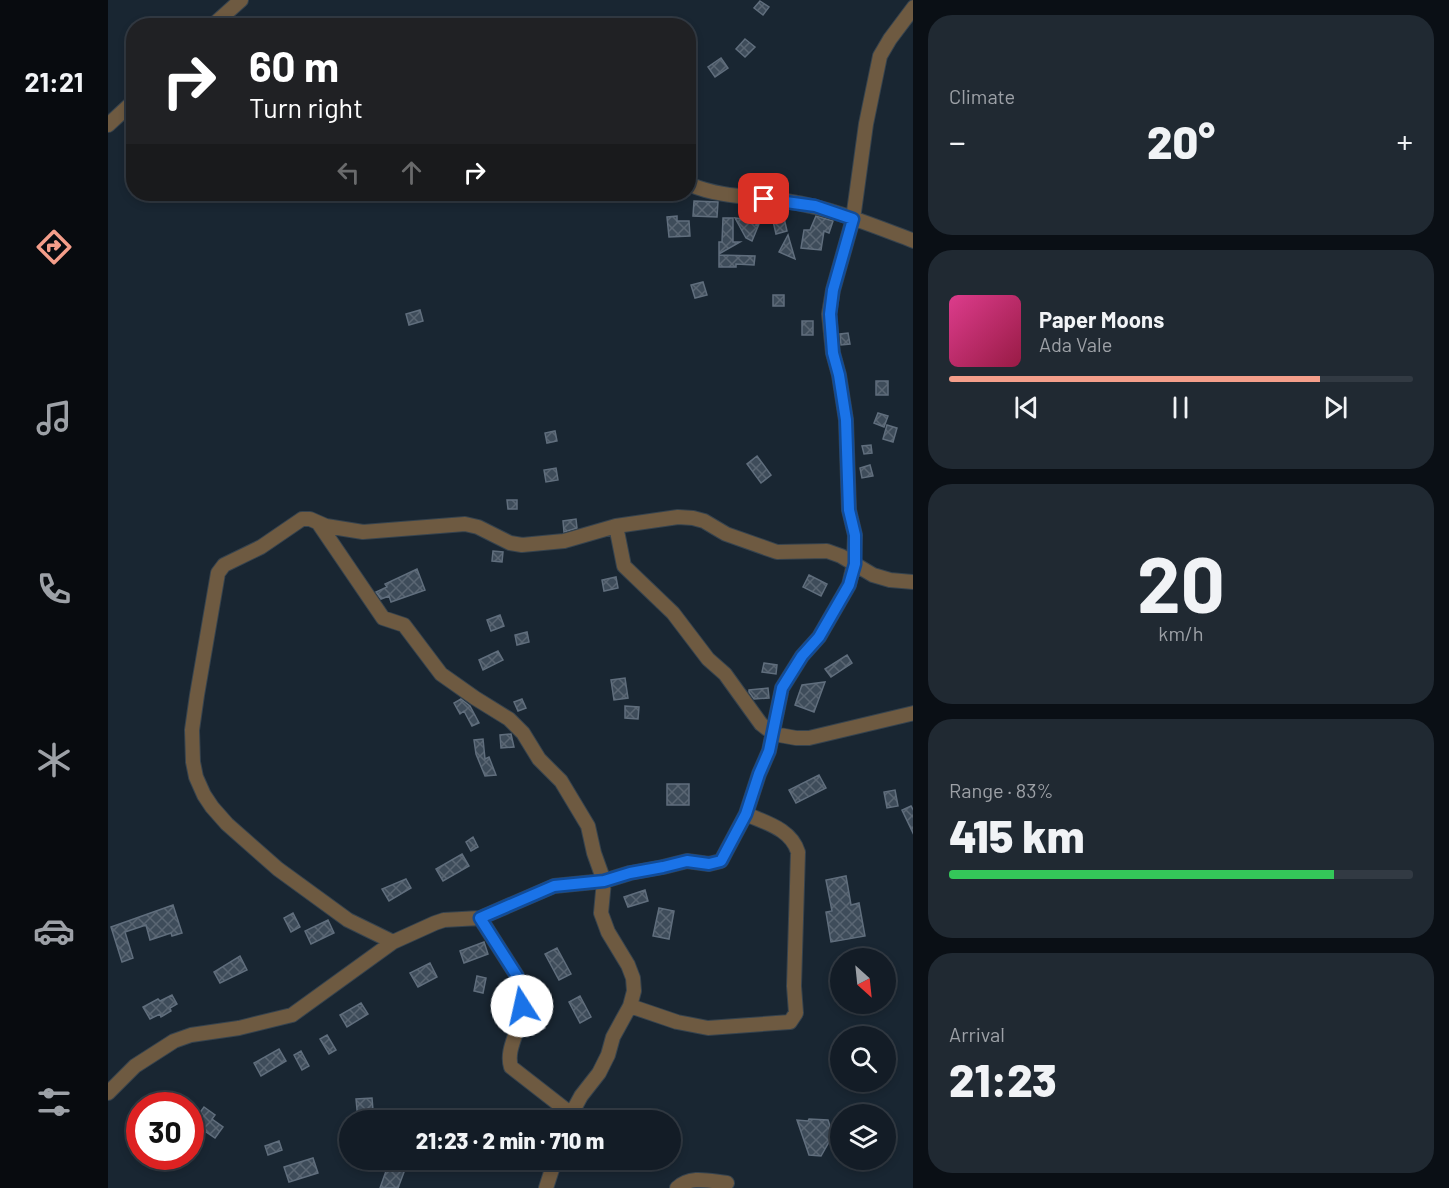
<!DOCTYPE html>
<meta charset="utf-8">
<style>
:root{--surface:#131c26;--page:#202932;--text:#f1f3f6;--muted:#9da1a7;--line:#323a43;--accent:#f49e8a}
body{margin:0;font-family:Barlow,sans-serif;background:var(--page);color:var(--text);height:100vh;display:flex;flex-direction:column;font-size:22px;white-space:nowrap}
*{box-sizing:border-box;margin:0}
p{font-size:20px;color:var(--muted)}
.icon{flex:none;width:33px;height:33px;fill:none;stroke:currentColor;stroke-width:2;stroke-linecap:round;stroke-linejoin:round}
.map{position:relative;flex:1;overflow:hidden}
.side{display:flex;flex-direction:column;gap:15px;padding:15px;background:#0a0f15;width:536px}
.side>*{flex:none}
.hud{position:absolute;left:18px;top:18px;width:570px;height:183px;border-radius:24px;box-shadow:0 3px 9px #0003,0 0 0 2px var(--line);background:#202124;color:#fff;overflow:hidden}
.needle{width:39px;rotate:153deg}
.controls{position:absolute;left:722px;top:948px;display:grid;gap:12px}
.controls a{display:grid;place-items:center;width:66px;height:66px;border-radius:50%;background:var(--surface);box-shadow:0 3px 9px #0003,0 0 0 2px var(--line);font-size:30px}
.speed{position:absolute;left:18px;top:1092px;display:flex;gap:12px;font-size:30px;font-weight:700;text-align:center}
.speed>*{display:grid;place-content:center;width:78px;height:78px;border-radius:50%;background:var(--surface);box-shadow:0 3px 9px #0003,0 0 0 2px var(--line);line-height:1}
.speed .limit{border:9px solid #d22;background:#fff;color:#111}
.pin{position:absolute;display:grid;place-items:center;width:51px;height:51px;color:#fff;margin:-26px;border-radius:12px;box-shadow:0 3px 9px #0006}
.me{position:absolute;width:66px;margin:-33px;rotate:350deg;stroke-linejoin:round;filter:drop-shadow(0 0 4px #0008)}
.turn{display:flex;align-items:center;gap:21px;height:126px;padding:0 24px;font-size:27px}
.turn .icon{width:78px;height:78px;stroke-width:2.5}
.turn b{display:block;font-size:42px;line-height:51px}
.lanes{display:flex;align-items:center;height:57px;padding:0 24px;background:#0003;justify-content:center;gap:30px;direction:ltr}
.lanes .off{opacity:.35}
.big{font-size:45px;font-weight:800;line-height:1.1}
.side .widget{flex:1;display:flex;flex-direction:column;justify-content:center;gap:9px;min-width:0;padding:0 21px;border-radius:24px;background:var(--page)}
.side .dial{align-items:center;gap:0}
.dial b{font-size:78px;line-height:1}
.song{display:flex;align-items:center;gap:18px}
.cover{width:72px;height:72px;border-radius:9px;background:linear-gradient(135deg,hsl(330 70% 55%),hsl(340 70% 35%))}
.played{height:6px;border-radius:3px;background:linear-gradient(90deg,var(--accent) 80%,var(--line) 80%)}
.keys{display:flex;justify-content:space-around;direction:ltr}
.heat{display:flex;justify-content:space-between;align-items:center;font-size:33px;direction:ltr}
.charge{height:9px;border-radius:4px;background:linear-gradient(90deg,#34c759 83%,var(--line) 0)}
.trip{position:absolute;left:231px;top:1110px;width:342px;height:60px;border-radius:30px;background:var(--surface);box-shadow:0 3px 9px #0003,0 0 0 2px var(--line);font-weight:800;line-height:60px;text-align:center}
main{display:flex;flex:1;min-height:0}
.menu{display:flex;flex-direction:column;width:108px;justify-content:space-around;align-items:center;background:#080b0f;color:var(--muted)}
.menu .icon{width:42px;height:42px}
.menu .on{color:var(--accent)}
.menu b{font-size:27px;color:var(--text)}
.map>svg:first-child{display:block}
.building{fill:url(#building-cross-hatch);stroke:#606e7d;stroke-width:1.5}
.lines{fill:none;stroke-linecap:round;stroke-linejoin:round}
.minor-casing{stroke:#36434e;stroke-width:16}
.minor{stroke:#6e5a41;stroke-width:14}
.route-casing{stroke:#114b97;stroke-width:15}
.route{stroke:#1a73e8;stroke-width:10}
</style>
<main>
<nav class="menu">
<b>21:21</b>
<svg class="icon on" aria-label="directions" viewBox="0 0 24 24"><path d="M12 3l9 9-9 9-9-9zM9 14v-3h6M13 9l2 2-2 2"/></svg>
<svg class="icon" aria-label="music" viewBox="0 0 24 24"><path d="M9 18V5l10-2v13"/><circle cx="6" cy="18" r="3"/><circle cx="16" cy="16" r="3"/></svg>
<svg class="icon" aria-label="phone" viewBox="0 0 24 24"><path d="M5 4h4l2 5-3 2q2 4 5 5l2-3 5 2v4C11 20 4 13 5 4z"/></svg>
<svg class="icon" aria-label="climate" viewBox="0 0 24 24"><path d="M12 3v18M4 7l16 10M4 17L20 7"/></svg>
<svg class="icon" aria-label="car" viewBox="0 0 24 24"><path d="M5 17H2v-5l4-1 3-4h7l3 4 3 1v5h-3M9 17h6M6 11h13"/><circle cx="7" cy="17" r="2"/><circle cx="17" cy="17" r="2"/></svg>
<svg class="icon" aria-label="filters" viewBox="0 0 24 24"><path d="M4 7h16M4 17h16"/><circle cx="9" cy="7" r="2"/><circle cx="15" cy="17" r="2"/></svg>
</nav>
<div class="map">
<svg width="806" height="1188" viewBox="0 0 806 1188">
<defs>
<pattern id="building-cross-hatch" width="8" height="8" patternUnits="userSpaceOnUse" patternTransform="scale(1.5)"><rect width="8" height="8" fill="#3e4c5a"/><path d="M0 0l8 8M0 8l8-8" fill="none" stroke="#5a6673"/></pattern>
</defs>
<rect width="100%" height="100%" fill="#192632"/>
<path class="building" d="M652,1L661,7L655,15L646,8Z
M637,39L647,47L637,57L628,49Z
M613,58L620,68L607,77L600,67Z
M586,201L610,202L609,217L585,216Z
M635,207L649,208L648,225L651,224L644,241L638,238L627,218L635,219Z
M569,216V221H581L582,236L561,237L559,217Z
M708,216L725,221L721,233L716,231L713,250L693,248L696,230H702Z
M615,218H625V242H632L611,254V242H614Z
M676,218L679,231L668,234L665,221Z
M680,235L687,259L671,252Z
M611,255L647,256L646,265L628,264V267H611Z
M595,282L599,295L587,298L583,285Z
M665,295H676V306H665Z
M312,310L315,321L301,325L298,314Z
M694,321H705V335H694Z
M740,333L742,344L733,345L732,334Z
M768,381H780V395H768Z
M770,413L780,416L776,427L766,423Z
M779,425L789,428L785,442L775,439Z
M447,431L449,441L439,443L437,433Z
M763,445L764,453L756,454L754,446Z
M649,456L663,475L653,483L639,464Z
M762,465L765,476L754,478L752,468Z
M448,468L450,480L438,482L436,470Z
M399,500H409V509H400Z
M468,519L469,528L456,532L455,521Z
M385,551L395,552L394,562L384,561Z
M309,569L317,590L283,602L281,596L273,599L268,592L279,587L277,584Z
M701,575L719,584L713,596L695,587Z
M508,577L510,588L496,591L494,580Z
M392,615L396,626L383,631L379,620Z
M419,632L421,642L409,645L407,635Z
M390,651L395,660L375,670L371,660Z
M739,655L744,663L723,677L717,669Z
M656,663L669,665L668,674L654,672Z
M517,678L520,698L506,700L503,680Z
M717,682L706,712L687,705L694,685Z
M660,688L661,698L646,699L641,692V690Z
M353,699L362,706L371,723L364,726L356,711L352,714L346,703Z
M414,699L418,708L410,711L406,702Z
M517,706L531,707L530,719L517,718Z
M403,734L406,747L393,748L392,735Z
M375,739L377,759L381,757L388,775L377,776L368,754L366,740Z
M711,775L718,788L688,803L681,790Z
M559,784H581V805H559Z
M787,790L790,806L779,808L776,792Z
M803,806L806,811V835L794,810Z
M365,837L370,847L363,851L358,842Z
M354,854L361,866L335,881L328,869Z
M738,876L743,905L751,903L757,936L723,942L718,912L724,911L718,880Z
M298,879L303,888L281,901L274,889Z
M537,890L540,901L520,907L516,897Z
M65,905L74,933L64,936L63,933L42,940L38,925L17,932L25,958L14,962L3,927Z
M551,908L566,911L561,939L545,936Z
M185,913L192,927L183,932L176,918Z
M220,920L226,933L203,944L197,931Z
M376,942L380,954L356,963L352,951Z
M449,948L463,974L451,980L437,954Z
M132,956L139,970L112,983L106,972Z
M322,963L329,977L310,987L302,973Z
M369,976L378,978L375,993L366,991Z
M436,988L440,996L426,1003L423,995Z
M64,995L69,1004L62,1008L63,1011L53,1017L52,1014L42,1019L35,1007L50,999L52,1001Z
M472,996L483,1017L472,1023L461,1002Z
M253,1003L260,1014L239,1027L232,1015Z
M433,1020L437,1028L424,1035L420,1027Z
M219,1035L228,1050L221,1054L212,1039Z
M171,1049L178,1061L153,1076L146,1063Z
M193,1051L201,1066L194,1070L186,1055Z
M264,1098L265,1110L270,1109V1120H250L248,1099Z
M96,1107L107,1115L104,1119L115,1127L107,1138L92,1128L90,1131L83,1125Z
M701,1119L720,1120L725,1135L713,1156L701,1155L689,1120L700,1121Z
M171,1141L174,1150L160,1155L157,1146Z
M205,1158L210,1173L181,1182L176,1167Z
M282,1160L299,1164L290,1188H272Z"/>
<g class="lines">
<defs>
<path id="minor" d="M104,26L133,0
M0,125L26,101
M583,185C614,198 646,196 678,201C723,208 764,225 806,241
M211,524L275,618L296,625L333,674L367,698L401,719L415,733L431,759L453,781L480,826L486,853L496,881L493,913L500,932L520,965L525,978L526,991L522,1006L505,1037L500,1055L491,1073L473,1096L460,1120
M508,526L516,566L565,613L600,659L617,674L653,724L666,734L688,738H701L806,713
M372,918L409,976C413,990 416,1005 412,1019C409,1035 398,1051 403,1067L462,1113
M285,942L240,920L170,869L119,824L104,807L96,795L88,777L85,762L84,730L89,695L110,573L116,565L153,547L194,519H202L218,526L255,532L357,524L370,527L402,543L414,545L456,541L508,526L570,517L585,518L596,521L618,534L669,552L719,551L733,556L765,575L782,580L806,582
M522,1006L569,1022L600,1028L682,1022L688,1013L686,986L690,852C683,829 658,823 638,814
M0,1093L27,1066L66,1041L83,1035L131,1028L184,1015L285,942L327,923L336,920L372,918L446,886L496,881L522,873L555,867L579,861L601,864L613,861L638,814L651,774L661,751L674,688L694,656L711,637L741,585L746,564L747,535L741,510L738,420L731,375L725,353L721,314L725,290L745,219L758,124L772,56L782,39L806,7
M438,1188L447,1160
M569,1188C583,1175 601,1181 619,1183"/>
</defs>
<use href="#minor" class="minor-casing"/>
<use href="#minor" class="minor"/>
</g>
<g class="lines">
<defs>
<path id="route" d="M414,1006L409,976L372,918L446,886L496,881L522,873L555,867L579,861L601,864L613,861L638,814L651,774L661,751L674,688L694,656L711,637L741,585L747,564V535L741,510L738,420L731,375L725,353L722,314L725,290L745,219L707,206L656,199"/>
</defs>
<use href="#route" class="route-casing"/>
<use href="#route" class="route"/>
</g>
</svg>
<div class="controls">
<a><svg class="needle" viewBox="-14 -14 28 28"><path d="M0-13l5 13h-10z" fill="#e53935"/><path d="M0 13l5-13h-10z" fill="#9da1a7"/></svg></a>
<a><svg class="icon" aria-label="search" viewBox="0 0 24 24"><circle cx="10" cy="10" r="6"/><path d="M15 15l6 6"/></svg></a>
<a><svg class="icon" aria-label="layers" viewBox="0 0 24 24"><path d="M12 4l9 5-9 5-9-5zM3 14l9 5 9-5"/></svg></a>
</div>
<div class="speed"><div class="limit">30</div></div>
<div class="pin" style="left:656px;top:199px;background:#d93025"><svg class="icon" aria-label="arrive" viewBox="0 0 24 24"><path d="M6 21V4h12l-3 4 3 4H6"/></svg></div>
<svg class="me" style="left:414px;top:1006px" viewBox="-20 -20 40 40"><circle r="19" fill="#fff"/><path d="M0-13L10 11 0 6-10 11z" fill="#1a73e8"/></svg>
<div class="trip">21:23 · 2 min · 710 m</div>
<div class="hud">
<div class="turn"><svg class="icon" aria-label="right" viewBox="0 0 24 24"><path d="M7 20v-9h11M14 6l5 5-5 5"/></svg><div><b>60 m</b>Turn right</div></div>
<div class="lanes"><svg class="icon off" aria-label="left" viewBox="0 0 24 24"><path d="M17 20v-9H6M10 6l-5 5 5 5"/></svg><svg class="icon off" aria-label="ahead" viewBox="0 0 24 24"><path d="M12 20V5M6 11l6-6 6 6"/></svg><svg class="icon" aria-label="right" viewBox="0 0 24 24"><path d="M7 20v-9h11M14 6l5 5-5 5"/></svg></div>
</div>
</div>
<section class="side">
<div class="widget"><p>Climate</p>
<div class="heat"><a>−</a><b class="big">20°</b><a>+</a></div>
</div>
<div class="widget">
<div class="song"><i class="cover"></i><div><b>Paper Moons</b><p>Ada Vale</p></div></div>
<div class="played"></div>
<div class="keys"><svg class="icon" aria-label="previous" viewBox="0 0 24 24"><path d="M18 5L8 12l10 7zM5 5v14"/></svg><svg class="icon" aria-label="pause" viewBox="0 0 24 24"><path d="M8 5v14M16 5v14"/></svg><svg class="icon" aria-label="next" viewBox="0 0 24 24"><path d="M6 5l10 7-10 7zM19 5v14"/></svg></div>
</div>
<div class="widget dial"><b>20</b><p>km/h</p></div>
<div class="widget"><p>Range · 83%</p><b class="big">415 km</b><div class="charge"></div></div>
<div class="widget"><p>Arrival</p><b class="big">21:23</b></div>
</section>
</main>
